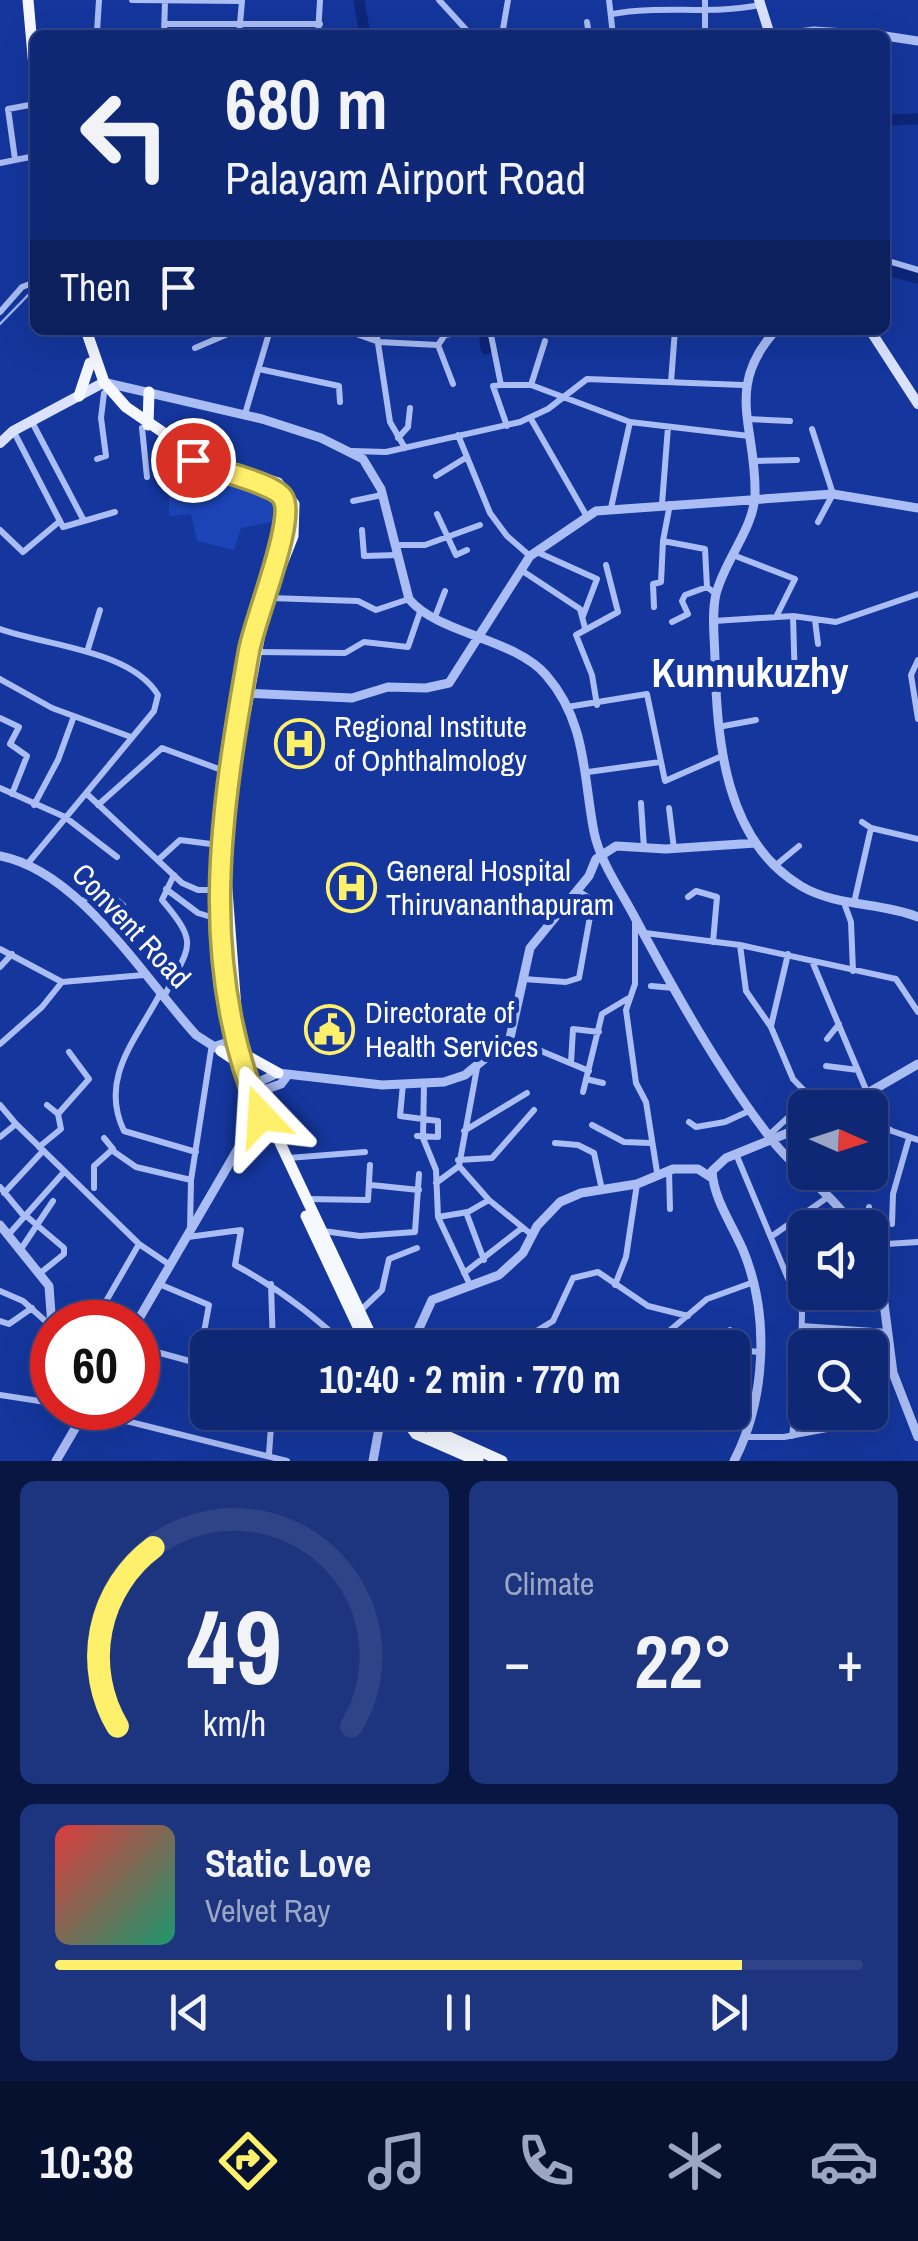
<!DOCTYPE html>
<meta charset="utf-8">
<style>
:root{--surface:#0f2876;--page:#1d347e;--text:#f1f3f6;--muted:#9ba6c5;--line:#2f4488;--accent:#fff06c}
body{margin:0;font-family:"Archivo Narrow",sans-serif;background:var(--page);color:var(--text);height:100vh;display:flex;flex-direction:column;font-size:38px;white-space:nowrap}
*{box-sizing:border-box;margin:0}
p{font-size:32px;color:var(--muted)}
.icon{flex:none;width:55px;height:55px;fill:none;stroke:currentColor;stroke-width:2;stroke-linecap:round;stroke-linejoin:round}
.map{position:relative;height:1461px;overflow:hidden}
.panel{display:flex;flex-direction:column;gap:20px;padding:20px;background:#081641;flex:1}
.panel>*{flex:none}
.guide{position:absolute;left:30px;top:30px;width:860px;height:305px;border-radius:15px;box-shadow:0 10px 40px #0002,0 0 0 2px var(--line);background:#0f2876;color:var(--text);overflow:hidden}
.needle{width:65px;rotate:93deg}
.tools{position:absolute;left:788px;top:1090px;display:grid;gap:20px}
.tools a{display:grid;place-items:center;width:100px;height:100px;border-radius:15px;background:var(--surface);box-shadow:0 10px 40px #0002,0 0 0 2px var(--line);font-size:50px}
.speed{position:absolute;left:30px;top:1300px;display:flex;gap:20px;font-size:50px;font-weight:700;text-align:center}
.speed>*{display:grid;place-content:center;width:130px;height:130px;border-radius:50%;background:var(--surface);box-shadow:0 10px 40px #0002,0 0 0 2px var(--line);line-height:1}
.speed .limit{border:15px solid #d22;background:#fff;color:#111}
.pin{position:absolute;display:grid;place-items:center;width:85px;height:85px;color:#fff;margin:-42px;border:5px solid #fff;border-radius:50%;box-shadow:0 2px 10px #0007}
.me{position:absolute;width:110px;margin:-55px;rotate:340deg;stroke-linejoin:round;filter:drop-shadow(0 0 8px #0008)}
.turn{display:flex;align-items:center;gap:35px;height:210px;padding:0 30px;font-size:45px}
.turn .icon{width:130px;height:130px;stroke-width:2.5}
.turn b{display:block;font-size:70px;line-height:85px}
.then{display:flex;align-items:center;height:95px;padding:0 30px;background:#0003;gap:20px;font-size:38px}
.big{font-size:75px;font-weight:700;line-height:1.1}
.panel .widget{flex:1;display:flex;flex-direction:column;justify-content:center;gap:15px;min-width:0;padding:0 35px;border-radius:15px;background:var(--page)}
.panel .dial{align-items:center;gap:0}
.dial svg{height:260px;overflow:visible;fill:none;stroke:var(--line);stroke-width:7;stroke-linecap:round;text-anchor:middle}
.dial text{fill:var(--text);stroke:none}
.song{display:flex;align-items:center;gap:30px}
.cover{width:120px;height:120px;border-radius:15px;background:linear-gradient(135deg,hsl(0 70% 55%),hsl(160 70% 35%))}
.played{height:10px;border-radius:5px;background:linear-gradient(90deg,var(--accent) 85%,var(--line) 85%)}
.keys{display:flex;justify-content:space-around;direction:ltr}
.heat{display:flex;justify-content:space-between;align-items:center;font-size:55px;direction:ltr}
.panel .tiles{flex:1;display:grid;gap:20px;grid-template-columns:1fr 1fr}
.widget:last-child{grid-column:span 2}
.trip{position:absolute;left:190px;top:1330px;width:560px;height:100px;border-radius:15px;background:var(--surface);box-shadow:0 10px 40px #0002,0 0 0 2px var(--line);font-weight:700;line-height:100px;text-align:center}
.tab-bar{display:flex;height:160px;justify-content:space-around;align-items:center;background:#06102f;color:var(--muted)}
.tab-bar .icon{width:70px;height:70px}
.tab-bar .selected{color:var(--accent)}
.tab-bar b{font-size:45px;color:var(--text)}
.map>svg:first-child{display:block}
.green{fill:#1c44b7}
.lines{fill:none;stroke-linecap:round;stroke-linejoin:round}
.stream{stroke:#9cb5f6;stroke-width:2.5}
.river{stroke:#0c2679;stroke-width:11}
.minor{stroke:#aabdf4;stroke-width:6}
.tertiary{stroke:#aabdf4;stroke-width:9}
.secondary{stroke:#dae2fd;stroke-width:10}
.primary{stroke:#f6f8ff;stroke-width:11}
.route-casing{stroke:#a69c46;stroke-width:25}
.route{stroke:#fff06c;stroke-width:18}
.labels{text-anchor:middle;stroke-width:10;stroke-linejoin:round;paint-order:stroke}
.poi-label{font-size:30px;fill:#fff;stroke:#14369d;text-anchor:start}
.street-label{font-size:30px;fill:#fff;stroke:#14369d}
.district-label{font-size:40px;font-weight:bold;fill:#fff;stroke:#14369d}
</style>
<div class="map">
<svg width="918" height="1461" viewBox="0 0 918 1461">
<rect width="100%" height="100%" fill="#14369d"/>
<path class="green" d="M169,469L191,470L192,489L195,469L229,483L270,491L278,503L273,522L241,528L234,550L197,541L191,514L169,516Z"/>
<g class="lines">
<path class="stream" d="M0,324L35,288"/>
<path class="river" d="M359,0L365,35
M885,120L918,119
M885,270L918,278
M484,330L486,349"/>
<path class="minor" d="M132,0L242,1L239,35
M439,0L471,35
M609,0L613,35
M612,14C662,5 710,15 760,5
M587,22L589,35
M165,24H320
M97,32L99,0
M353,33V35
M164,35L165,1
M318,35L320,0
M502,35L508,0
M705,35V0
M15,159L8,109L35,104
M0,163L35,156
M885,260L918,270
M0,312L22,287L35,282
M345,330L379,342L438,345L453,384
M376,330L390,422L405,448
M490,330L501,385L493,386L507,426
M438,345L445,335L457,333
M195,348L237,330
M259,369L339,386L340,402
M671,382L675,330
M501,385H531L630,422L749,436
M531,385L545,341
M245,414L270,330
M531,419L586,515
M748,419L790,421
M32,422L83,519
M142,428L147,477
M812,429L833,494L818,522
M14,432L63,527L115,512
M458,435L490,513L507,536L530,556
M398,438L408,427L410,408
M352,451L386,452L520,422L548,409L587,379L743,385
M97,459L106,456L101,418L104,393
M753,461L797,460
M436,476L467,457
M353,501L382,495
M662,504L668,427
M611,508L630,422
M437,514L456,555L467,550
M0,530L23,552L60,521
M362,530L364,556L398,555
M663,541L670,504
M396,545H425L480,525
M537,552L597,579L583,616
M733,555L795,579L777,615
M521,570L580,609L585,628
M270,598L358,601L376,610L409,599
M654,607L653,584L661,582L663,541L705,549L707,587L716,594
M793,616L836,622L918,594
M435,617L445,591
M815,620L818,644
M714,621L793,616L795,683
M672,622L688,614L682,601L685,595L707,587
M0,629C47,646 131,650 158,695L154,711L29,862
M87,652L100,610
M257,652L345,653L364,642L408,647L420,612
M918,660L911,675L918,719
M0,679L52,708L131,737
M715,679L752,678
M597,705L592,675L576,635L618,612L606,565
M567,707L647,694L665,781L722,756
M0,718L19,727L10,744L27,756L12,794
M718,727L756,720
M588,772L660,762
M0,788L65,817L117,857
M87,794L182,883L198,890H218
M641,803L644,848
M34,805L58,760L74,716
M98,805L162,748L227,772
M669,808L674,849
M871,828L918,839
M158,860L180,840L219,845
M776,865L799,846
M166,889L198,913L221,920
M688,897L696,891L717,897L713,942
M843,900L851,922L853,971
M81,903L99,885L123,905
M854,903L871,828L862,822
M635,921V984L626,1010L636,1083L646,1102L657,1172
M645,933L740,945L896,979L918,1012
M740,945L746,991L771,1027L793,1079L821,1108
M0,949L62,982L144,975
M812,961L867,1092
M0,967L12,954
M523,979L566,982L579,978L593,900L578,891
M651,986L674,988
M160,994C135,1041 99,1079 124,1131L196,1152
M164,997C189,945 201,946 162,900L174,875
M771,1026L788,954
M510,1038L589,1071
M827,1039L839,1024
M0,1044L42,1007L62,982
M571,1063L573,1029L599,1032
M826,1066L858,1070
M477,1068L459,1166L489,1200L532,1235
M586,1079L603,1083
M403,1084L400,1116L438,1121V1137L417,1136
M424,1084L423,1138L436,1170L438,1217L471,1287
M583,1092L602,1014L627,999
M0,1105L16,1124
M47,1105L58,1114
M870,1117L892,1131L918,1140
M689,1122L696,1127L725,1122L751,1110
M592,1125L624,1142L650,1143
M464,1131L527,1093
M769,1135L794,1112L806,1091
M0,1137L16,1124L139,1244L170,1265
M555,1143L578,1145L594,1153L602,1190
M39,1147L61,1129L58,1114L89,1079L69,1052
M113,1151L136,1167L191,1180
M736,1154L802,1312L801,1367L792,1436
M288,1158L365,1152
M458,1160L492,1158L534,1110
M669,1171L670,1209
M436,1183L459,1166
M371,1185L419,1190
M0,1187L24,1216
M94,1188V1166L113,1149L104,1138
M4,1193L43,1151
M307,1199L368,1200L370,1165
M466,1212L484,1260
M25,1215L64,1248V1254L39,1274
M438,1217L468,1212L489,1200
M892,1224L893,1194L909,1138
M853,1225L867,1221L869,1207
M190,1230L191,1180L212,1044
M323,1231L360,1236L415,1232L419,1174
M9,1234L64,1172
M772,1236L828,1197
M188,1237L241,1230L235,1265C278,1288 313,1314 348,1348
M870,1245L918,1242
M21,1249L53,1201
M464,1273L522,1228
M159,1284L209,1305L204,1332
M271,1284L273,1348
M615,1285L626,1257L637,1184
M0,1291L23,1301L52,1327L48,1402
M359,1312L382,1290L389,1259L417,1248
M0,1321L9,1324L32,1308
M94,1322L139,1244
M802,1326L888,1332
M730,1330L739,1350L759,1352
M138,1347L208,1366
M509,1348L553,1321L573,1278L598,1272L648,1306L688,1316
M649,1348L707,1299L754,1282
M0,1395L52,1403
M74,1408L287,1461
M746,1437H784L870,1421
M269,1454L272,1412"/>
<path class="tertiary" d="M784,35L814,31L878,35
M885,36L918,41
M776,330C723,388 757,428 755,495C754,528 724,561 716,594C711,615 715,641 715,662C717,741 725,841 801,886C836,907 881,902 918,917
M107,383L262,419L321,438L363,459L381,489L409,599C438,634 514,638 546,675C587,722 583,776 594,832C600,861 619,888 633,914C672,987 721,1075 772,1140C797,1173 832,1192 854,1228
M243,693L352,698L388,687L426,688L449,683L530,556L596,511L833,494L918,508
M0,856C79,871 143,977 196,1035L221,1051L243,1048
M216,1046L241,1038
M250,1086L278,1073L382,1085L444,1082L465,1075L510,1038L530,948L589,876L596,859L616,846L666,849L756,843
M255,1093L281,1084L287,1076
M842,1108L918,1064
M0,1225L49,1286L52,1327
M870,1256L881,1280L893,1373L918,1437
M137,1322L261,1109
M410,1348L432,1300L499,1275L523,1253L537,1226L560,1202L581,1193L637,1184L673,1169H698L712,1178
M56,1461L87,1408
M373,1461L382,1412
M734,1461C766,1399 770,1315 743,1250C732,1224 714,1200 712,1171L726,1158L805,1126"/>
<path class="secondary" d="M759,0L770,35
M870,330L918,404
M0,443L13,431L99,385"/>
<path class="primary" d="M28,0L35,78
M86,330L104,382L126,407L196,455L278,483L294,504L293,536L265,607L230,794L225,864L236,1009L242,1047L274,1130L377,1348
M79,396L90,363
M148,425L149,392
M265,485L284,501L288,522L283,541
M218,861L226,977
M221,1051L242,1065
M249,1057L278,1073
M240,1059L260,1112
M306,1216L368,1348
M400,1412L416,1434L478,1461
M413,1412L431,1429L502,1461"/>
</g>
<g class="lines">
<defs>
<path id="route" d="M193,460C213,471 274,482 283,498C296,520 255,618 249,651C221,810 196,962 261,1116"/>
</defs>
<use href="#route" class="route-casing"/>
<use href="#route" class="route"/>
</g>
<defs>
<symbol id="hospital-ring" viewBox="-11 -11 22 22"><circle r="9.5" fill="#14369d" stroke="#fff06c" stroke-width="1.5"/><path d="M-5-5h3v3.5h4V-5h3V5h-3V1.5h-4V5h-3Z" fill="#fff06c"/></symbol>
<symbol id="civic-ring" viewBox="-11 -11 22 22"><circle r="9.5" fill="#14369d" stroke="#fff06c" stroke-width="1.5"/><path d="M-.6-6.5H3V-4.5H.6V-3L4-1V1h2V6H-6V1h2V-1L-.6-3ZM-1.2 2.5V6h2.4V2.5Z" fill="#fff06c"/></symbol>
</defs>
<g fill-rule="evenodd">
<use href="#hospital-ring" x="272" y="716" width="55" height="55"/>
<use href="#hospital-ring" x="324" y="860" width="55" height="55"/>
<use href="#civic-ring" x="302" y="1002" width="55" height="55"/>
</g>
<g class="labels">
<g class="poi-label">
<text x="334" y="737">Regional Institute<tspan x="334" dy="34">of Ophthalmology</tspan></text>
<text x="386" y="881">General Hospital<tspan x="386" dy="34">Thiruvananthapuram</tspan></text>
<text x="365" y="1023">Directorate of<tspan x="365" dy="34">Health Services</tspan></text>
</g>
<g class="street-label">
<text transform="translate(131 926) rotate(47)" y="10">Convent Road</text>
</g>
<g class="district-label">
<text x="750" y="687">Kunnukuzhy</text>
</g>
</g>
</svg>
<div class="tools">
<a><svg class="needle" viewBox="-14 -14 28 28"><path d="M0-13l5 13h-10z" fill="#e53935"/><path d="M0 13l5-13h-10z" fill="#9ba6c5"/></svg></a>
<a><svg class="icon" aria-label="sound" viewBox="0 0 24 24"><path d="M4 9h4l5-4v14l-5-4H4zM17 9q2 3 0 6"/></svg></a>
<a><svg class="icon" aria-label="search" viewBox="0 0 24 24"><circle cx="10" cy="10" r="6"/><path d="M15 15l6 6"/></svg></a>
</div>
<div class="speed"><div class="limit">60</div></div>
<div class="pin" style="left:193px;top:460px;background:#d93025"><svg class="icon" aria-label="arrive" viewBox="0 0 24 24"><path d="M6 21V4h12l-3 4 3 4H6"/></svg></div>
<svg class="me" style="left:261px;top:1116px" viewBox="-20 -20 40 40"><path d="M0-17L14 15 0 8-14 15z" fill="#fff06c" stroke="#fff" stroke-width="4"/></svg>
<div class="trip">10:40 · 2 min · 770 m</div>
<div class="guide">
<div class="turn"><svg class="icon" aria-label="left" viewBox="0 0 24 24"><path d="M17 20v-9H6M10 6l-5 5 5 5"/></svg><div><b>680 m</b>Palayam Airport Road</div></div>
<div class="then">Then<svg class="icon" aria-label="arrive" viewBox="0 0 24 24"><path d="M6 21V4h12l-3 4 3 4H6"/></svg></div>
</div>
</div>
<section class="panel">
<div class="tiles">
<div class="widget dial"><svg viewBox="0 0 100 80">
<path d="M14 69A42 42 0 1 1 86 69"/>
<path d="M14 69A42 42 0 0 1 25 14" stroke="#fff06c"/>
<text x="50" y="56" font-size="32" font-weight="700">49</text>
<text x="50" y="72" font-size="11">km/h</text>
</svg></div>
<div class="widget"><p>Climate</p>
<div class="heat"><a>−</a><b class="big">22°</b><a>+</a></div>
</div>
<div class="widget">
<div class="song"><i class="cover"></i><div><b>Static Love</b><p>Velvet Ray</p></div></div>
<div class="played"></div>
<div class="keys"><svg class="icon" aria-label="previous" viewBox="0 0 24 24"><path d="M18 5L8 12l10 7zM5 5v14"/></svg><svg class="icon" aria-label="pause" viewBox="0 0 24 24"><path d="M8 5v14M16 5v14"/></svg><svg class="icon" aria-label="next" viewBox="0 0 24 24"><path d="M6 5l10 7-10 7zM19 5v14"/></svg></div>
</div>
</div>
</section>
<nav class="tab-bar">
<b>10:38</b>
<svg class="icon selected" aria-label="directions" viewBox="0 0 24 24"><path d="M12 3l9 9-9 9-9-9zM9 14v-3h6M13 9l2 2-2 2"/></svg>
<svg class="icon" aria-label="music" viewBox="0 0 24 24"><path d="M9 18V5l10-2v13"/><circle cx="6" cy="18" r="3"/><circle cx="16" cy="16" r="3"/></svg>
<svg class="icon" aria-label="phone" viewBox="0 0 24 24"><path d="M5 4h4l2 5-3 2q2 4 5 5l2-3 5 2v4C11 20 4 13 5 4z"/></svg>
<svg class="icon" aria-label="climate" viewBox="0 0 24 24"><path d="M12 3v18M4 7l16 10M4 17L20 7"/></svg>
<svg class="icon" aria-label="car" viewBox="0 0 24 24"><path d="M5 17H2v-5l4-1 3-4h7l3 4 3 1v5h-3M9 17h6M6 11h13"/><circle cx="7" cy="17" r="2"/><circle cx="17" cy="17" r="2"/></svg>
</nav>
